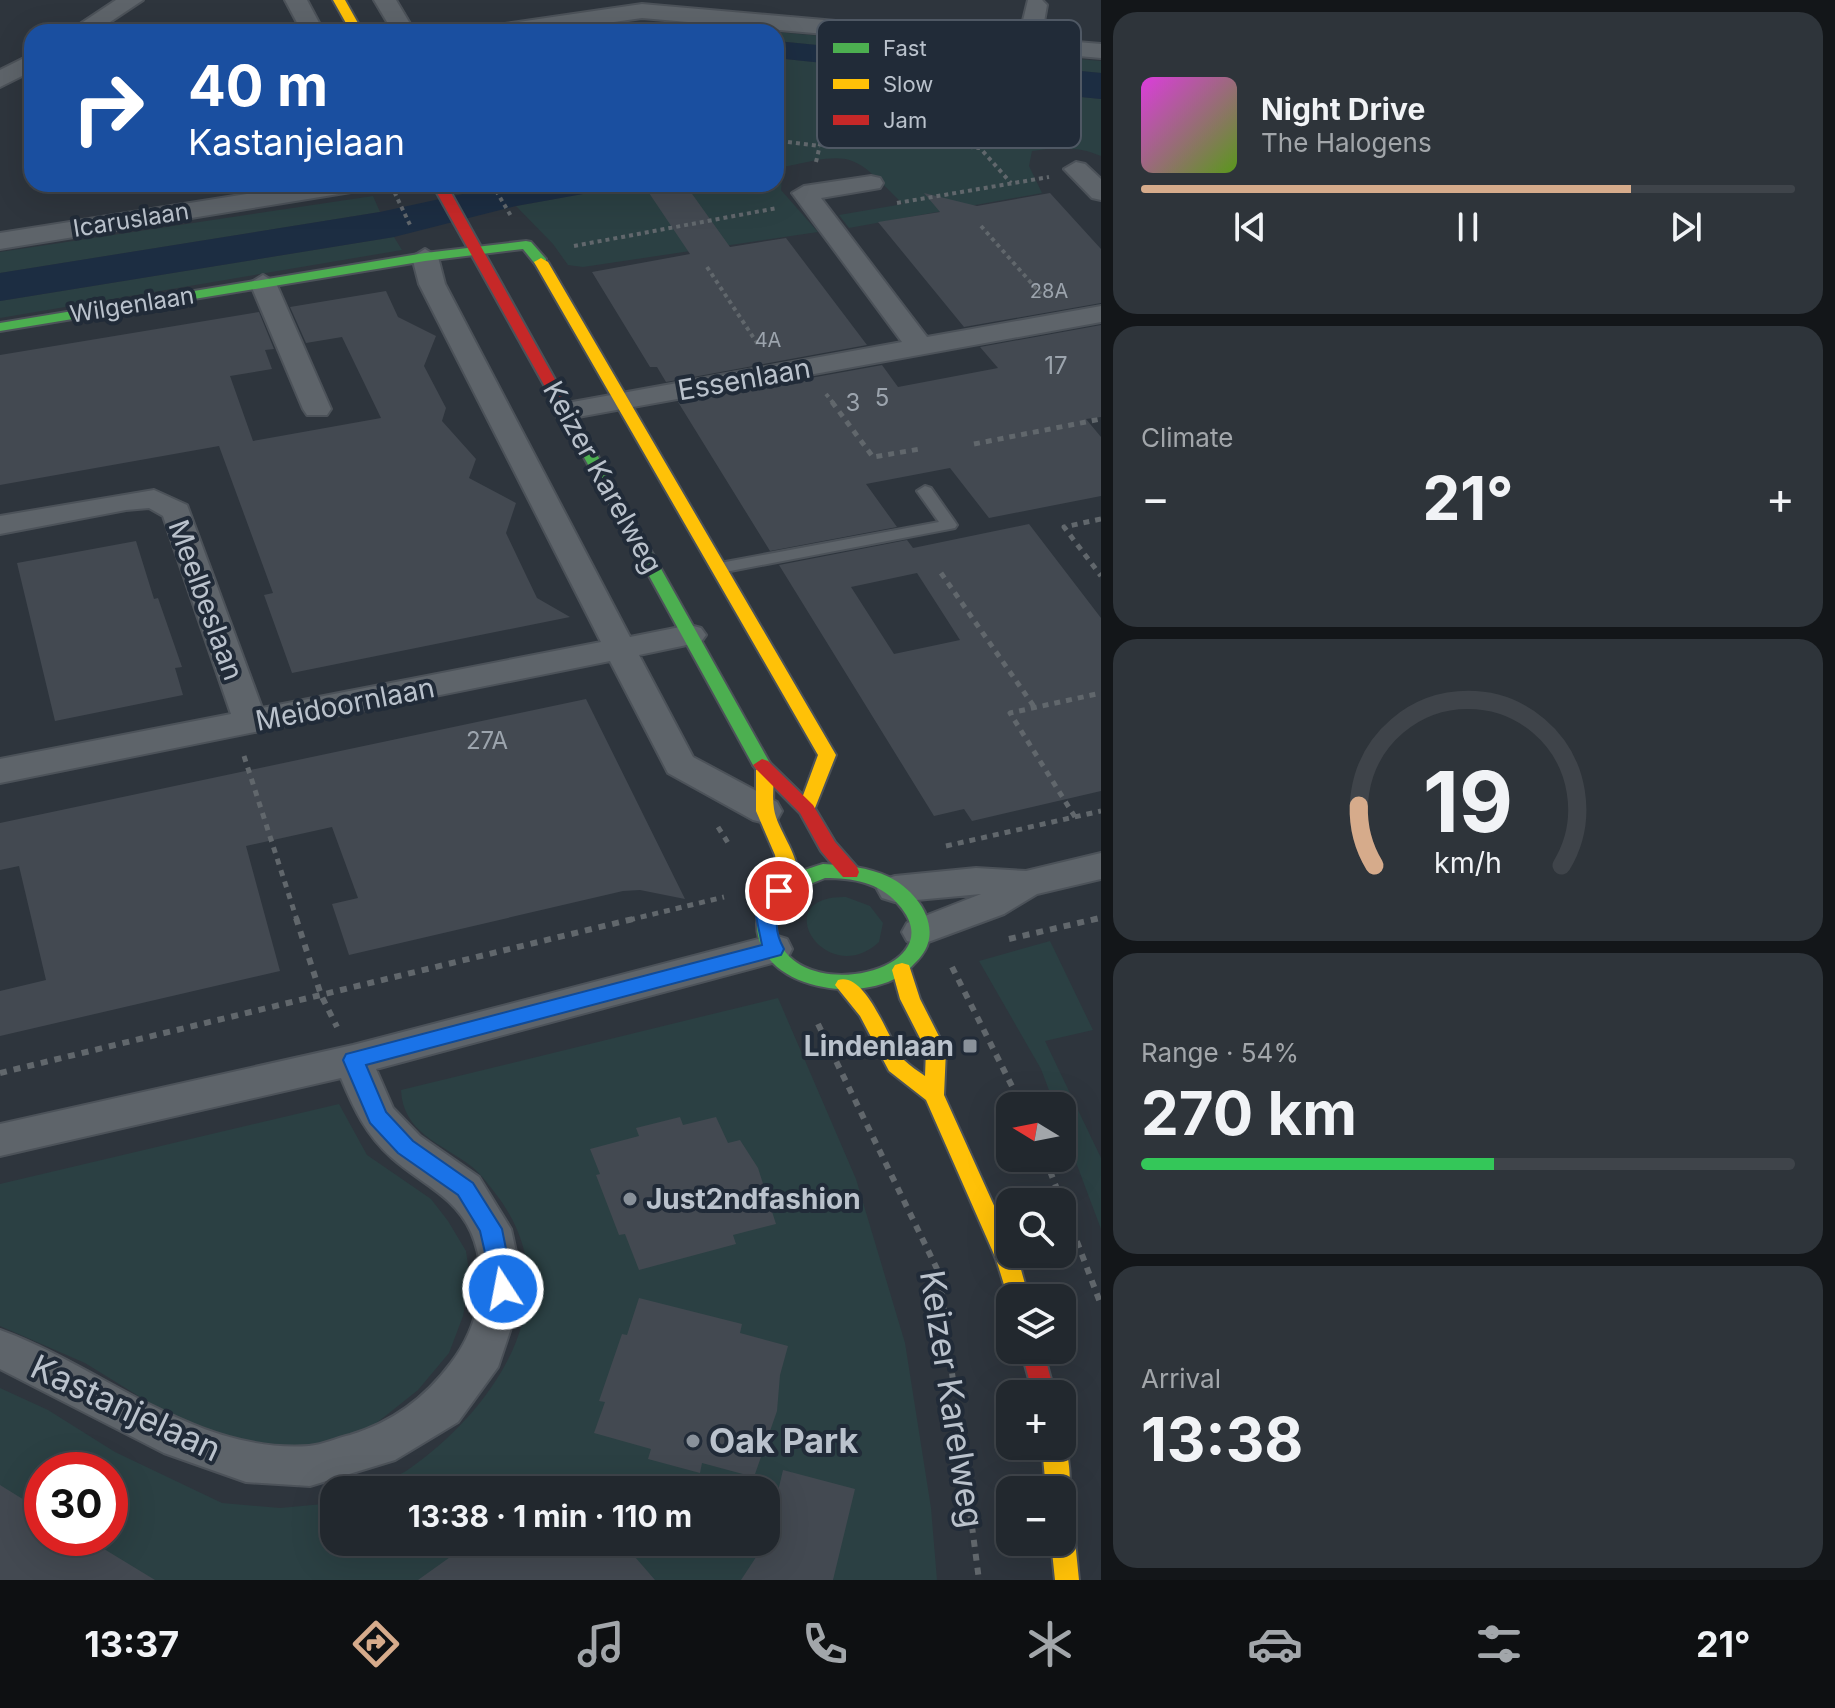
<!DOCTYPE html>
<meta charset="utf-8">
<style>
:root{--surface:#22282e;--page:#2e343a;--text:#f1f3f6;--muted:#a2a6aa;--line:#3f444a;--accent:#d6ab8b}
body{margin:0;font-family:Inter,sans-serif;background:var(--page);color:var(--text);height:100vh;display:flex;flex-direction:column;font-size:30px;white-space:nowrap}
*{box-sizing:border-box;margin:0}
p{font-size:26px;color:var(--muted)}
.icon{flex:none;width:44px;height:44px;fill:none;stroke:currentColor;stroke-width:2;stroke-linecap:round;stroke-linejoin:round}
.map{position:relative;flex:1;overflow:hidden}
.drawer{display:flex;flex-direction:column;gap:12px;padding:12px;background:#131619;width:734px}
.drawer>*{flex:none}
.hud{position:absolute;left:24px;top:24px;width:760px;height:168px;border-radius:24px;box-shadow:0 8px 32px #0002,0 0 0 2px var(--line);background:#1a4fa0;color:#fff;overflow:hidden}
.needle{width:52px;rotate:280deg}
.fabs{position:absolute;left:996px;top:1092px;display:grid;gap:16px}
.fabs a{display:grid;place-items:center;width:80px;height:80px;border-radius:16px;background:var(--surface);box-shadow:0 8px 32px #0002,0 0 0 2px var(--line);font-size:40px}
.speed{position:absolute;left:24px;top:1452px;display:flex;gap:16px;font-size:40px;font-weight:700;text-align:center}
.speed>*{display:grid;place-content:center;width:104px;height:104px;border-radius:50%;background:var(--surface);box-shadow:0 8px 32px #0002,0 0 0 2px var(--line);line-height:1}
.speed .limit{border:12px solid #d22;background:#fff;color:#111}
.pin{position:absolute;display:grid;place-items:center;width:68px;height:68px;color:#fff;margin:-34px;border:4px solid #fff;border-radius:50%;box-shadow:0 2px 8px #0007}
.me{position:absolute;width:88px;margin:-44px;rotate:349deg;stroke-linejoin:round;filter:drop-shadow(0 0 6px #0008)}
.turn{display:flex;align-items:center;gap:28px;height:168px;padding:0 32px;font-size:36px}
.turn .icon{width:104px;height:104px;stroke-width:2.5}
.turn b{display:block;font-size:56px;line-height:68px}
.big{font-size:60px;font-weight:700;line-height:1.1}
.drawer .widget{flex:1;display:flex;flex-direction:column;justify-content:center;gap:12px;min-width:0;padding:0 28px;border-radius:24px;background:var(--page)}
.drawer .dial{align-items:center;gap:0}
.dial svg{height:208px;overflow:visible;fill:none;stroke:var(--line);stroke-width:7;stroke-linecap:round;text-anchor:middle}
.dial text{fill:var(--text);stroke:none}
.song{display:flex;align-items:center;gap:24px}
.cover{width:96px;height:96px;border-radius:12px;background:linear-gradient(135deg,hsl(300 70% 55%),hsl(90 70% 35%))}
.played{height:8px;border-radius:4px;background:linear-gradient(90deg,var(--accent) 75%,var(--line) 75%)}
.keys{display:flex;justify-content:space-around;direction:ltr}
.heat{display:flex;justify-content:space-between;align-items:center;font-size:44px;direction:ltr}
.charge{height:12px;border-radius:6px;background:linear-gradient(90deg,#34c759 54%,var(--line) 0)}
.trip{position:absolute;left:320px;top:1476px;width:460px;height:80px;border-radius:24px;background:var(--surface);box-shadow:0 8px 32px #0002,0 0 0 2px var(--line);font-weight:700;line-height:80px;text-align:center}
.dock{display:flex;height:128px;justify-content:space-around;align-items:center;background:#0e1012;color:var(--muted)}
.dock .icon{width:56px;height:56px}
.dock .selected{color:var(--accent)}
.dock b{font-size:36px;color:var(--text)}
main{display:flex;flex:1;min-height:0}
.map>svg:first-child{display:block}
.green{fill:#2b4043;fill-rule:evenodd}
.water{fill:#1c2d42}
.building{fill:#434951;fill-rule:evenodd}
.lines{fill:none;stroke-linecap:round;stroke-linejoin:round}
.lane-casing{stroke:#4c5259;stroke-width:4}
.street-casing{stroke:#4c5259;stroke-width:4}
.fast-casing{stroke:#4c5259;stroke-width:4}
.slow-casing{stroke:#4c5259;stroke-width:4}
.jam-casing{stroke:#4c5259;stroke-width:4}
.path-far2{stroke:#61676c;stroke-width:4;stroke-dasharray:4 4;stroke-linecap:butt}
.path-far1{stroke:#61676c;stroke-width:5;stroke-dasharray:6 6;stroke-linecap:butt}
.path{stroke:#61676c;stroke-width:6;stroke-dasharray:7 7;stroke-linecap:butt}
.lane{fill:#5e646a;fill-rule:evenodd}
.street{fill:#5e646a;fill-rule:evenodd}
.fast{fill:#4caf50;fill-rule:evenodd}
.slow{fill:#ffc107;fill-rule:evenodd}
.jam{fill:#c62828;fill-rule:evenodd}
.route{fill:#1a73e8;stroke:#114b97;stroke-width:2}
.poi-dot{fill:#89919a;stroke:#212b38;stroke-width:3}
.labels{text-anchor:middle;stroke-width:8;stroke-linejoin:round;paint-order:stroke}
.far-number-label{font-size:20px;fill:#9ca4ad}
.far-street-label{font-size:24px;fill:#bac2cc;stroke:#212b38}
.number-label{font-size:24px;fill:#9ca4ad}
.street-label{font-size:28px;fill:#bac2cc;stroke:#212b38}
.poi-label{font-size:28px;font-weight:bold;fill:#bac2cc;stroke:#212b38;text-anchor:end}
.near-street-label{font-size:34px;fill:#bac2cc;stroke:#212b38}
.near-poi-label{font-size:34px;font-weight:bold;fill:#bac2cc;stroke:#212b38;text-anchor:start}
.key{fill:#212b38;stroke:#4f5864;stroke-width:2}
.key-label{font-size:22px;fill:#bac2cc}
</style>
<main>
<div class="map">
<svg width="1101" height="1580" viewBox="0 0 1101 1580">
<rect width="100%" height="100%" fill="#2e353d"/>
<path class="green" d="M641,23L775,32H578Z
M776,32L1101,61V73L776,41Z
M776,58L861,67L879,77L1101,99V156C1079,146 1056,147 1032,151L1029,166L1042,193L849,228L839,215L903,204C852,153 855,151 783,167L781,190L818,232L583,267L568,265L553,244L516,206L593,192L595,184H776Z
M373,196L380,212L0,273V252Z
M394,237L402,250L0,318V301Z
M846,897L870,906L883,923L879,942C826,991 765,895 846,897Z
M1050,941L1093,1030L1045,1041L1101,1158V1229L1062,1125V1106H1055L1041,1069L979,961Z
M778,998L856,1179L905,1343L931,1508L937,1580H0V1388L48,1410L115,1452L222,1503L280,1508L334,1503V1542H766V1490H365C380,1483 396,1478 409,1469C497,1407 574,1293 495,1193C488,1184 480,1173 471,1166C441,1143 403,1133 401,1090ZM42,1470H110V1538H42Z
M339,1104L367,1155L431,1199L448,1221L466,1251L470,1278L463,1316L449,1353L418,1390L374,1425L323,1448H244L153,1405L85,1363L0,1326V1184Z"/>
<path class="water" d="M776,41L1101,73V99L879,77L861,67L776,58Z
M595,184L594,192L516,206L394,237L0,301V273L380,212L504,185Z"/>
<path class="building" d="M643,184H685L730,247L786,238L867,345L666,382L657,367H650L592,272L690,254Z
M924,193L977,206L1050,193L1101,249V303L964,327L878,222L940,212Z
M386,291L398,317L436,336L424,366L446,408L442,421L476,459L469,478L516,503L506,533L525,573L537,598L570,617L292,673L264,595L273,593L219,446L0,485V355L259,312L274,349L265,350L272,369L230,376L253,441L381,418L342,337L306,343L290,307Z
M1101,325V417L1086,419L1101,437V496L989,518L950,468L866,484L897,527L770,551L678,402L882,365L898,387L998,368L980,347Z
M1029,524L1101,618V791L972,821L964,809L934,816L779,565L907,540L913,548ZM917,573L960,640L894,654L851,587Z
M136,541L154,599L158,598L182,667L175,668L183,695L55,721L17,563Z
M586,699L685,899L640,890L623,891L349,955L332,904L358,898L332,827L246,846L280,971L0,1036V991L46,980L19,866L0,870V823Z
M680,1117L683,1125L716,1117L728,1143L740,1140L758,1168L776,1224L733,1235L736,1244L639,1270L625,1234L619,1235L596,1175L600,1174L590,1149L639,1136L636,1128Z
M639,1298L742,1324L740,1333L788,1346L780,1375L777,1411L754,1477L702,1463L700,1473L648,1459L651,1449L594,1433L605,1402L599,1401L622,1334L627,1335Z
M783,1470L855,1489L833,1580H741L766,1542Z
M564,1475L576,1490H535Z
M0,1485L42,1511V1538H86L155,1580H0Z
M465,1542H622L655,1580H418L467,1545Z"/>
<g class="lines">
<defs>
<path id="lane" d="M925,486L931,488L955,522L957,525L955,528L720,573L712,568L720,563L939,522L917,491Z"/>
<path id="street" d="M116,0H143L95,32H68Z
M285,0H307L324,32H302Z
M374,0H396L415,32H393Z
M1028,0H1042L1047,5L1041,39L1101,44V58L642,18L544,32H487L498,25L642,4L1019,37Z
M32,54V71L0,87V70Z
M1076,162L1085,164L1101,179V200L1092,198L1064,169Z
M871,176L880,178L883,183L880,188L821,198L927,337L1101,306V322L567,419L557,417L553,411L557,405L567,403L902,342L792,193L804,186Z
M310,184H369L357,191L0,249V233Z
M425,249L438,257L445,284L630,637L690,625L701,628L706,635L701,642L639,655L693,757L777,802L782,811L777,820L765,823L753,820L668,773L610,661L0,783V759L231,714L163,516L149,508L126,510L0,534V516L154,490L187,505L262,708L601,642L419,284L412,257Z
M263,275L276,283L331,409L327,415H307L303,409L250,283Z
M1101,853V879L1037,894L1004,914L920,945L907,941L902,932L907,923L981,894L895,902L882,898L877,889L882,880L895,876L976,868L1026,871Z
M774,935L787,939L792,949L787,959L376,1069L393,1108L420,1136L479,1177L511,1229L524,1289L498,1367L458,1422L395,1460L310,1486L246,1482L164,1453L0,1369V1330C101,1366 195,1454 309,1446C322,1445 337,1438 350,1435C393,1422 425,1398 451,1363C479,1327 490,1275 471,1232C455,1196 420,1183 392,1158C366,1135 354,1109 341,1078L0,1156V1124L353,1045Z"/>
<path id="fast" d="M526,241L531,242L546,259V265H536L523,249L425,261L0,331V323L425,253Z
M565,406L572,410L771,765L768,769H756L753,765L558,410Z
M823,864C845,865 868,867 889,877C912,888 938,918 927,946C923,956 916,962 909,969C898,980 879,986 864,988C823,994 757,977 757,924C758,907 764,895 778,883C789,874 810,868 823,864ZM825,878C852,878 879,882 898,904C959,971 794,1008 777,934C775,927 776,917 776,910L793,891Z"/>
<path id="slow" d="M333,0H345L363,32H351Z
M541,258L548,262L836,755L813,813H801L798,809L818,755L534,262Z
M765,764L774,770C774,783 772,797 774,809C778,834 807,862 795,889H781L775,855L756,811V770Z
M902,963L909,965L920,999L946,1050L944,1095L1010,1241V1254H1016L1018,1259L1029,1298H1010V1304L996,1259L926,1100L889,1071L860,1016L835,985L838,980C867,971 889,1043 904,1060C910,1066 918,1071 925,1076L926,1050L900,999L892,970L895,965Z
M1062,1439C1069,1453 1073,1483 1066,1498L1062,1499V1490H1046L1042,1446H1062Z
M1062,1520L1070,1523L1074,1531L1079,1580H1055L1051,1542H1062Z"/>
<path id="jam" d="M432,184H446L572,410L570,413L565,414L558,410Z
M762,759L768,761L813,805L835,842L857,867L859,872L857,877H843L821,851L800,813L756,769L753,765Z
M1021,1350H1043L1055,1394H1033Z"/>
</defs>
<use href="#lane" class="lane-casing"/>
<use href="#street" class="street-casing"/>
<use href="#fast" class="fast-casing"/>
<use href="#slow" class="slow-casing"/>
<use href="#jam" class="jam-casing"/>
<path class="path-far2" d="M435,32L468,27
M828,115L856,117L869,137L980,148L1011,183
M788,142L820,146
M816,162L841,55
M492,184L511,216
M391,185L411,227
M897,203L1049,177
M981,226L1041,294
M574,246L777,208
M707,267L759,346
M826,394L834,404"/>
<path class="path-far1" d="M832,402L873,457L920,449
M974,444L1101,419
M1101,519L1064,527L1101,576
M941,573L1035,708
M244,756L297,920
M1075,817L1010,713L1101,693
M718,827L730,846
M946,846L1101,811
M629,920L724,897
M1091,920L1101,918"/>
<path class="path" d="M296,918L321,995L337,1027
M1009,939L1100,918
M952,967L1022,1106
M818,1024L939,1273L979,1580
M0,1073L637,918
M1045,1158L1062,1202
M1062,1202L1101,1305"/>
<use href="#lane" class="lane"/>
<use href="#street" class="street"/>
<use href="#fast" class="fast"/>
<use href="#slow" class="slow"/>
<use href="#jam" class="jam"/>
</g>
<path class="route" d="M779,884L789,891C777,913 771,926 784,949L781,955L366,1065L386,1112L413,1141L473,1183L502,1229L514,1289L511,1296H495L480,1231L458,1195L398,1153L370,1123L343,1060L346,1054L762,945L756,916L772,886Z"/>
<g class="poi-dot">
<rect x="962" y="1038" width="16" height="16" rx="4"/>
<circle cx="630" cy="1199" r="8"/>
<circle cx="693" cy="1441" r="8"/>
</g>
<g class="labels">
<g class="far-number-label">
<text x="1049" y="298">28A</text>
<text x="768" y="347">4A</text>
</g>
<g class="far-street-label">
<text transform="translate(131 220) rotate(-9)" y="8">Icaruslaan</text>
<text transform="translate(132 305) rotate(-9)" y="8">Wilgenlaan</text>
</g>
<g class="number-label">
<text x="1056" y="374">17</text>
<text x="882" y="406">5</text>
<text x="853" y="411">3</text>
<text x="487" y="749">27A</text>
</g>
<g class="street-label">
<text transform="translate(744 379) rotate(-10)" y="10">Essenlaan</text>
<text transform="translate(603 477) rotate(61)" y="10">Keizer Karelweg</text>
<text transform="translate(206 600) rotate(70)" y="10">Meelbeslaan</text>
<text transform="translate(345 704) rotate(-11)" y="10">Meidoornlaan</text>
</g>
<g class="poi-label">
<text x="954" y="1056">Lindenlaan</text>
<text x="646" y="1209" text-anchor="start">Just2ndfashion</text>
</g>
<g class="near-street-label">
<text transform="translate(952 1399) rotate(81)" y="12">Keizer Karelweg</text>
<text transform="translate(126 1408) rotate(25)" y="12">Kastanjelaan</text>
</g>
<g class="near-poi-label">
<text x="709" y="1453">Oak Park</text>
</g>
</g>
<rect x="817" y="20" width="264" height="128" rx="12" class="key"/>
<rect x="833" y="43" width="36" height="10" fill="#4caf50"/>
<rect x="833" y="79" width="36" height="10" fill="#ffc107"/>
<rect x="833" y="115" width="36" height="10" fill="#c62828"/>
<g class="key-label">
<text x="883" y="56">Fast</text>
<text x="883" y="92">Slow</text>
<text x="883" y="128">Jam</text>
</g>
</svg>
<div class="fabs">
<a><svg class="needle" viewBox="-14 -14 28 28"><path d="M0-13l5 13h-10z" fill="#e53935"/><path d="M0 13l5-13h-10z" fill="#a2a6aa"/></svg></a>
<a><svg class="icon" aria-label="search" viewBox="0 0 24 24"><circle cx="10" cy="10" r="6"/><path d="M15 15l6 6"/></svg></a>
<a><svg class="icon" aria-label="layers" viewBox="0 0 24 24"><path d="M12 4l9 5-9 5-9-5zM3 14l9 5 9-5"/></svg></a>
<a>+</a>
<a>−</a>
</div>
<div class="speed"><div class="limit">30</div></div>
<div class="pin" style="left:779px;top:891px;background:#d93025"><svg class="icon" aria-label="arrive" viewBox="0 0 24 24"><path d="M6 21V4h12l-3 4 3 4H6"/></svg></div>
<svg class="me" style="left:503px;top:1289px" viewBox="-20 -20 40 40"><circle r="17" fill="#1a73e8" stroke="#fff" stroke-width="3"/><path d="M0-11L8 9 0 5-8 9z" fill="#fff"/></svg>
<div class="trip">13:38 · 1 min · 110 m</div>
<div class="hud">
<div class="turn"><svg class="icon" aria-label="right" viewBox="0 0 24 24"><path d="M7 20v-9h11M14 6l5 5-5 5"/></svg><div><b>40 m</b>Kastanjelaan</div></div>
</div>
</div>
<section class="drawer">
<div class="widget">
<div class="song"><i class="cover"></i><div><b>Night Drive</b><p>The Halogens</p></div></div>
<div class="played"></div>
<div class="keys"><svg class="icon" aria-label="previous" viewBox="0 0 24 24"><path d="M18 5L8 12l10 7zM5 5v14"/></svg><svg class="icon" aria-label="pause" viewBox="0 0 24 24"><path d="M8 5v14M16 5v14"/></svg><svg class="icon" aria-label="next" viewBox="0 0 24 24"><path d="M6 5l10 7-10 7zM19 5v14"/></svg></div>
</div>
<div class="widget"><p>Climate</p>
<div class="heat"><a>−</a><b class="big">21°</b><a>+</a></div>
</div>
<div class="widget dial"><svg viewBox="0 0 100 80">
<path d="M14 69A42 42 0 1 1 86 69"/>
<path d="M14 69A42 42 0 0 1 8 46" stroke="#d6ab8b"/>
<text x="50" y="56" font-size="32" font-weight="700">19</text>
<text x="50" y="72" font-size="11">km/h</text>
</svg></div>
<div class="widget"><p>Range · 54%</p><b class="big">270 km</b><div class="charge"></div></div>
<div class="widget"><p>Arrival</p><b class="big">13:38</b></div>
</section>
</main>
<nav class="dock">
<b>13:37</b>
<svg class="icon selected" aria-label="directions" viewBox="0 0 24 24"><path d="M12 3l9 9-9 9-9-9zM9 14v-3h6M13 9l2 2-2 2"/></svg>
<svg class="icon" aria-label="music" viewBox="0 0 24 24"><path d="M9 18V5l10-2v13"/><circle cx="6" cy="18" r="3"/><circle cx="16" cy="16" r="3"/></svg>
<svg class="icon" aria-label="phone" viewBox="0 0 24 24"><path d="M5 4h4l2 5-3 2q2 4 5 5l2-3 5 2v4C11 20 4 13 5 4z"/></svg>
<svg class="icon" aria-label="climate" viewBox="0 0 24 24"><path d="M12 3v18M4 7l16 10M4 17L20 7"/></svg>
<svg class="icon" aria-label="car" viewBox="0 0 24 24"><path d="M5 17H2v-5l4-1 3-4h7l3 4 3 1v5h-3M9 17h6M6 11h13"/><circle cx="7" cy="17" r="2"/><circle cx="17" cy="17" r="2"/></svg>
<svg class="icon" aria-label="filters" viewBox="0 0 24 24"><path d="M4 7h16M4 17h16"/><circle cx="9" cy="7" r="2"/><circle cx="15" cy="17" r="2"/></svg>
<b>21°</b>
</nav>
